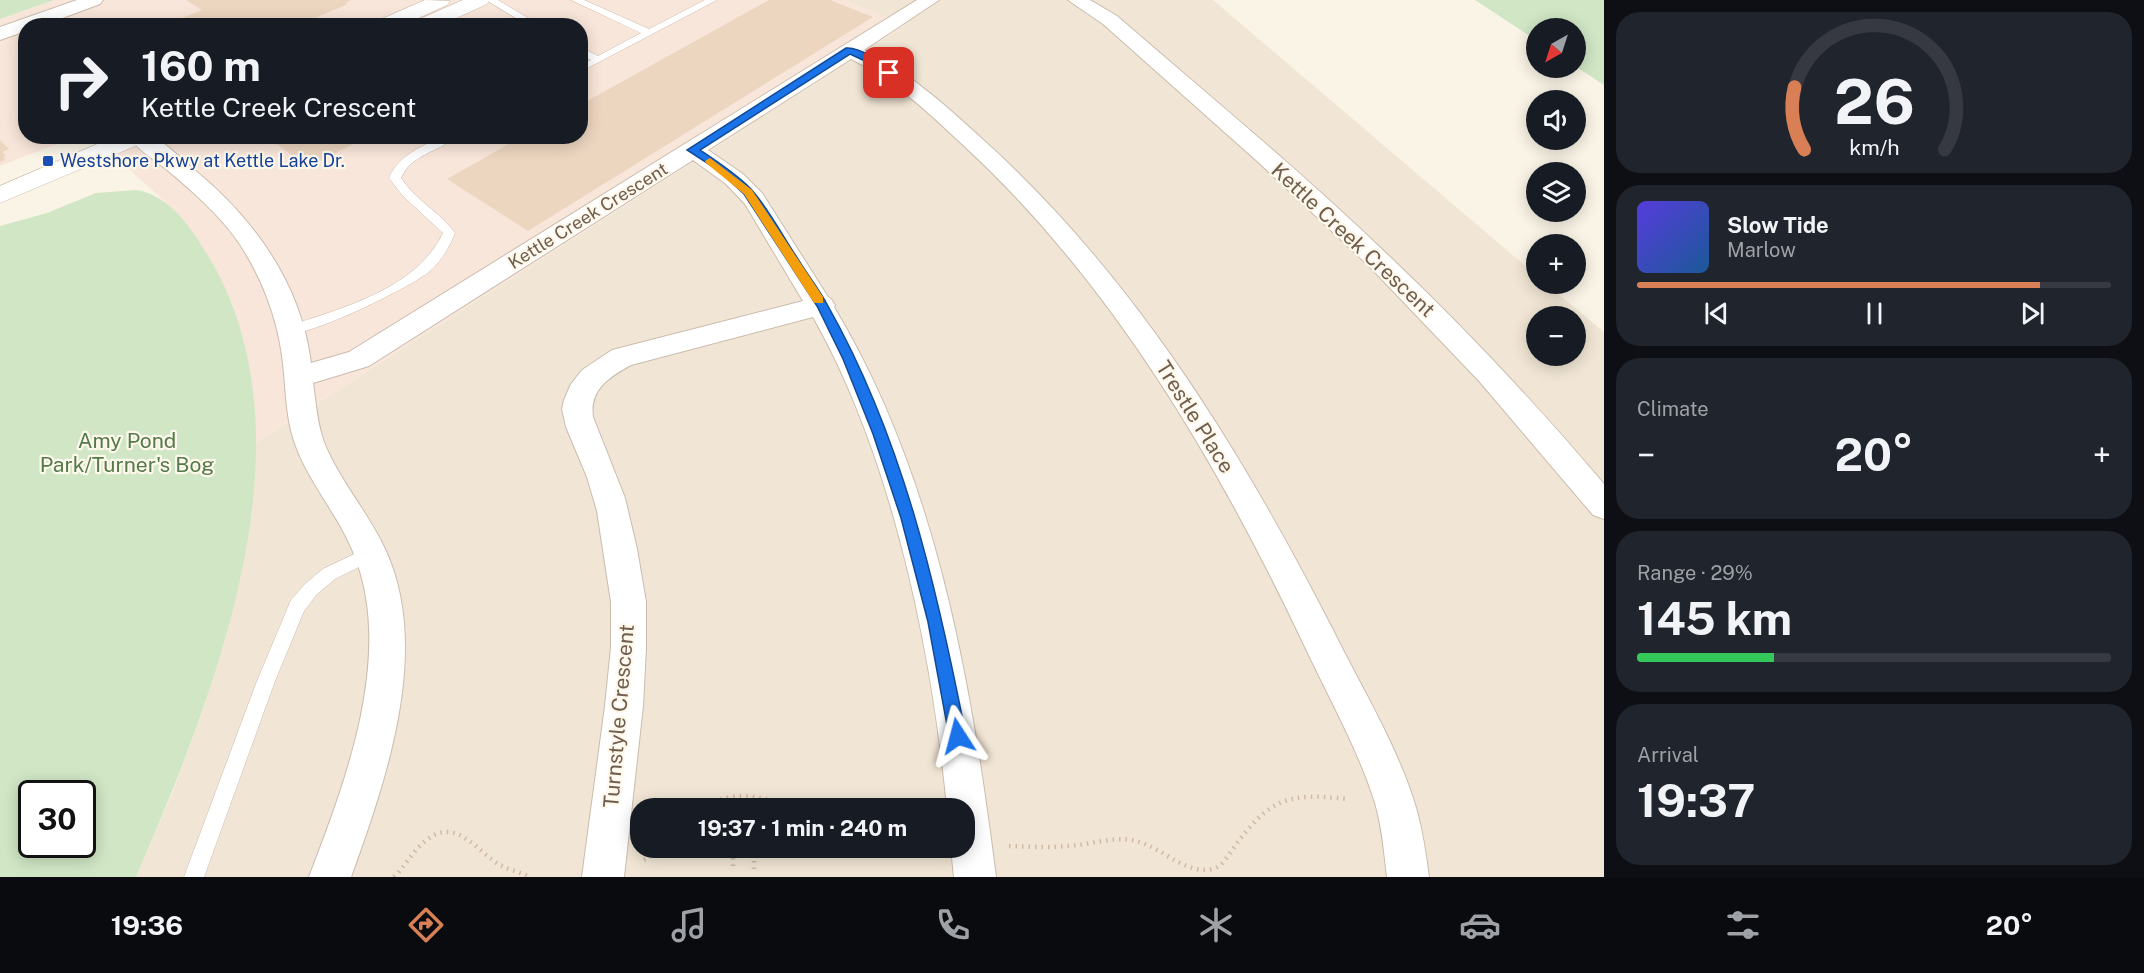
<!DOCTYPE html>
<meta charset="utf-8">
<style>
:root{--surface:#171b24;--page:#20242c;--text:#f1f3f6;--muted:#9ea1a6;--line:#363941;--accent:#d87f56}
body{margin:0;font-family:"Public Sans",sans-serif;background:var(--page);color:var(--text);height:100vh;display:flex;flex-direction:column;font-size:22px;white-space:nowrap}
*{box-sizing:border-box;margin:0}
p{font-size:20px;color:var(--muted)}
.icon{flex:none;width:33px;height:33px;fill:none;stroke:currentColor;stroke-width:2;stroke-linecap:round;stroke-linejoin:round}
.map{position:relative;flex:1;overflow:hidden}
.side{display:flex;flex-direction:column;gap:12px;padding:12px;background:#0d0f14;width:540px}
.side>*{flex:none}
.top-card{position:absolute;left:18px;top:18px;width:570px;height:126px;border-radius:24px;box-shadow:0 3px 15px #0003;background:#171b24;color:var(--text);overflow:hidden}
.needle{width:39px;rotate:219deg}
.tools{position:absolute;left:1526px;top:18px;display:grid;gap:12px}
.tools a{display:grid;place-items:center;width:60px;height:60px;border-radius:50%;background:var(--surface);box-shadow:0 3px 15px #0003;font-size:30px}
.speed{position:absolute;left:18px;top:780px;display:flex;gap:12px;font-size:30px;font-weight:700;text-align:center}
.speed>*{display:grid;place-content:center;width:78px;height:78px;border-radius:50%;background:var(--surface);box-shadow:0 3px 15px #0003;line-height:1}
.speed .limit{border:3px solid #111;border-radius:9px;background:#fff;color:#111}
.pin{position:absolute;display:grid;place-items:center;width:51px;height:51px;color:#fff;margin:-26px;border-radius:12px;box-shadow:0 3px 9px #0006}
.me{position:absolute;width:66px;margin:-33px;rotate:351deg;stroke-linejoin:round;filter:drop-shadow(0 0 4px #0008)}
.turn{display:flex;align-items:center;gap:21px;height:126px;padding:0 24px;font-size:27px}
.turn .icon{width:78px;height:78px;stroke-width:2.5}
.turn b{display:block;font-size:42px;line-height:51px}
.big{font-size:45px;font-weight:700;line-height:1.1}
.side .tile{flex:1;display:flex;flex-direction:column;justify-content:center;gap:9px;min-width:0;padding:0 21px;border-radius:24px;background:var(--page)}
.side .dial{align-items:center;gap:0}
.dial svg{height:156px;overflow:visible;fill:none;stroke:var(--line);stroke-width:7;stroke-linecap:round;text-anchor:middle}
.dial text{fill:var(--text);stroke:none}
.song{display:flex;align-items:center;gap:18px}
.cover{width:72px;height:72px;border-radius:9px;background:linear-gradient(135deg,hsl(250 70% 55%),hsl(210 70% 35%))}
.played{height:6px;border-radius:3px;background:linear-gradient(90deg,var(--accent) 85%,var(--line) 85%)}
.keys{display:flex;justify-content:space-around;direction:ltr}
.heat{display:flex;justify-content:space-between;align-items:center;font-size:33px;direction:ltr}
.charge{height:9px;border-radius:4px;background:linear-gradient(90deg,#34c759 29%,var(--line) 0)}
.trip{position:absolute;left:630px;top:798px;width:345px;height:60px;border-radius:24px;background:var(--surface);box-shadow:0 3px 15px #0003;font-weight:700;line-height:60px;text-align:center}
.tab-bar{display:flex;height:96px;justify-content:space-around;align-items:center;background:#090b0e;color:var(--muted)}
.tab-bar .icon{width:42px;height:42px}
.tab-bar .selected{color:var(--accent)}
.tab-bar b{font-size:27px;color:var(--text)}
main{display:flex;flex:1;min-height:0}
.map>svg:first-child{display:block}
.residential{fill:#f1e6d5;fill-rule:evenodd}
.commercial{fill:#f9e6da}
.green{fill:#d0e6c5;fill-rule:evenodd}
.building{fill:#edd6c0}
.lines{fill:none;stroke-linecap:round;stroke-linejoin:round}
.service-casing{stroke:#cabcad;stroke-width:1}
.minor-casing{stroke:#cabcad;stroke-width:2}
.secondary-casing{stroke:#cdbdab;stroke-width:1}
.path{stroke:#d1b9a3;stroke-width:4.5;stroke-dasharray:1.5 5;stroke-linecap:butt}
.service{fill:#fff;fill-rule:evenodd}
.minor{fill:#fff;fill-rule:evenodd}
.secondary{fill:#fff;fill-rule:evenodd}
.route{fill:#1a73e8;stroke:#114b97;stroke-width:1.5}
.slow{fill:#f59e0b}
.transit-dot{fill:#1a4fb4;stroke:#fdf8eb;stroke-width:2}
.labels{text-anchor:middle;stroke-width:4.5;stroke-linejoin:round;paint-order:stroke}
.far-transit-label{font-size:18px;fill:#164399;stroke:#fdf8eb;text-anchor:start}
.far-street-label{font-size:18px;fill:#705d4d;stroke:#fdf8eb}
.street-label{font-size:21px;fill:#705d4d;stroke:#fdf8eb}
.park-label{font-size:21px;fill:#547a49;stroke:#fdf8eb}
</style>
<main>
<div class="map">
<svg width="1604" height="877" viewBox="0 0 1604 877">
<rect width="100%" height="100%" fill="#faf4e6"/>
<path class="residential" d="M843,0H1213L1536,275V284H1546L1604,332V877H136L173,791L203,710L226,637L251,515L254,444L905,25ZM1536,316H1575V356H1536ZM640,808H964V848H640Z"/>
<path class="commercial" d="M54,0H843L906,24L254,444L251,375L243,337L232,304L202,246L184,221L163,200L94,137L580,136V26H26V136L75,137L0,166V19Z"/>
<path class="green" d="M0,0H54L0,19Z
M1475,0H1604V85L1575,66V28H1536V40Z
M136,190C171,195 193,231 210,259C318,441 212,701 136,877H0V226L47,213L96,193ZM32,794H82V844H32Z"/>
<path class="building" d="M186,0H352L345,3L348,4L296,26H163L202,10Z
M769,0H830L873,17L528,231L447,179L523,136H580V105Z
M266,136H369L308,167Z
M0,140L9,149L2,152L6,156L4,157L5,160L0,162Z"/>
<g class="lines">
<defs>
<path id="service" d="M486,0H498L541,26H529Z
M571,0H584L649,29L705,0H717L580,72V65L591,60L580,54V47L598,56L641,33Z
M443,136H457C439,152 411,154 401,178C415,200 440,212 455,233C449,248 442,260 430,271C411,287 306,339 286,333L284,330L286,327C341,308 416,290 443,233L403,196L389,178C399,155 421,147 443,136Z
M371,546L377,548L379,553L377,558L335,579L317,594L304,611L275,681L204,877H184L257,681L291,600L305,584L323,569Z"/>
<path id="minor" d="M77,0H103L100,4L41,26H26V31L0,40V27Z
M917,0H939L864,50C907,71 944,104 979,136C1132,273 1240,448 1333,630C1362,689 1399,748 1417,811C1423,833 1426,855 1429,877H1387C1384,852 1382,827 1375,803C1358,749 1329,698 1305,647C1218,463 1113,283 962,144C928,112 893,79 851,59L708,150L743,174L762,193L828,297L831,299L835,305L834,307C937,478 971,682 996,877H954L951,848H964V808H947C932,650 892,456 813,317L631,365C609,377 589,390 593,417L625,498L637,549L646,602V647L643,706L624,877H582L605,706L611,647V602L597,511L587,477L566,427L562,409L564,400L571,384L582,370L612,350L803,301L745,204L726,184L693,160L369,366L313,383C316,403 317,423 324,442C339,480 368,512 385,549C432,649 386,780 351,877H309C345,783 394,657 355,557C340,516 308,483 294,441C285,414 286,384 282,356C277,317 261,276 239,243C219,214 192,191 166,169C153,159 137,149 128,136C135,136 145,135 151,136C161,139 183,160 191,167C253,217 301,283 311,363L349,352Z
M1068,0H1090L1117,16C1208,95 1302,172 1389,256C1465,328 1536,404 1604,484V519L1593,515L1479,381L1370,267L1257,161L1103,24Z"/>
<path id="secondary" d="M425,0L450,1L447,5L401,26H372L375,22Z
M463,0H490L487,4L439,26H410L413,22Z
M116,136H150L147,141L0,203V186Z"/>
</defs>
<use href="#service" class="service-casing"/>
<use href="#minor" class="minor-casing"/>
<use href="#secondary" class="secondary-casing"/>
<path class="path" d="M703,808C733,789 761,796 793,808
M832,808L845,806L855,808
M885,808H892
M1009,846C1032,847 1055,848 1077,845C1097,843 1117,836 1136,841C1161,847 1186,875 1212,869C1222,867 1227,857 1232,850C1268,800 1285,792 1347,799
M754,848V869
M644,860L666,848
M733,866V854L736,848
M394,877C406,865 414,849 428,839C457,817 477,852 500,865C509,870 520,872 530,877"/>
<use href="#service" class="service"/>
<use href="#minor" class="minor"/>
<use href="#secondary" class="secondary"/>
</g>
<path class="route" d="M846,48C861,47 883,63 893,73L885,75L865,61L850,54L700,150C718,162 735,173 750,188C767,206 782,235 796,256C806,273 819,289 828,306C903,439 937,588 966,736L964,743L958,745L952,743L949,736L928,622L901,518L873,434L843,359L817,306L744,194L718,170L687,150Z"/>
<path class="slow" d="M710,158L752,190L823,297V303H814L744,194L706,163L705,161Z"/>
<rect class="transit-dot" x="42" y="155" width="12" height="12" rx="3"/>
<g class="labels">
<g class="far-transit-label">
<text x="60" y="167">Westshore Pkwy at Kettle Lake Dr.</text>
</g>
<g class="far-street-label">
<text transform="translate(588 216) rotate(-32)" y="6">Kettle Creek Crescent</text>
</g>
<g class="street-label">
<text transform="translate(1353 240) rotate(43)" y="7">Kettle Creek Crescent</text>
<text transform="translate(1195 417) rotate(58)" y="7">Trestle Place</text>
<text transform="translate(619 716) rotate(-85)" y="7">Turnstyle Crescent</text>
</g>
<g class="park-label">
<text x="127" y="448">Amy Pond<tspan x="127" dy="24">Park/Turner's Bog</tspan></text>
</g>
</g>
</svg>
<div class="tools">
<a><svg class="needle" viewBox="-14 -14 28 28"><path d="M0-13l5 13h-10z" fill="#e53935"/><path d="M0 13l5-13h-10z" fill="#9ea1a6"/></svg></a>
<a><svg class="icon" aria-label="sound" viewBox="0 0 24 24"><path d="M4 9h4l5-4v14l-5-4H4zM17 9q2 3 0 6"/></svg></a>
<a><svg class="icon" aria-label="layers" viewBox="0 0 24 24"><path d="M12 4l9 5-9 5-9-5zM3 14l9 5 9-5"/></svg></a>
<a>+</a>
<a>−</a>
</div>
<div class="speed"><div class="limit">30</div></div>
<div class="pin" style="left:889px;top:73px;background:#d93025"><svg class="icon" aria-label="arrive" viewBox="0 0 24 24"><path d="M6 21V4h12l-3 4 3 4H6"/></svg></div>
<svg class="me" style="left:958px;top:736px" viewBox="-20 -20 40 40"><path d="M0-17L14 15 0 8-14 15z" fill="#1a73e8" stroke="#fff" stroke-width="4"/></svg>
<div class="trip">19:37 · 1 min · 240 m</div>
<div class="top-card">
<div class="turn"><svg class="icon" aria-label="right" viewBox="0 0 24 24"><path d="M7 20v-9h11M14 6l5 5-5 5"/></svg><div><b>160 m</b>Kettle Creek Crescent</div></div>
</div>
</div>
<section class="side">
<div class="tile dial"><svg viewBox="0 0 100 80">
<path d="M14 69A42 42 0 1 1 86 69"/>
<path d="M14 69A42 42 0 0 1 9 37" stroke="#d87f56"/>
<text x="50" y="56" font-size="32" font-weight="700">26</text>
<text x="50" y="72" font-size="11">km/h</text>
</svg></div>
<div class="tile">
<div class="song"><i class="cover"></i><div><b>Slow Tide</b><p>Marlow</p></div></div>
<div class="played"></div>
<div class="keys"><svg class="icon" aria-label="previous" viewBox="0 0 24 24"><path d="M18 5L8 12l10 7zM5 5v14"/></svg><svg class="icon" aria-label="pause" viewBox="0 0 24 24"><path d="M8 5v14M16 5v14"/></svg><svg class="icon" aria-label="next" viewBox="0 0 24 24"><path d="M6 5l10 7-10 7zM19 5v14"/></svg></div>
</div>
<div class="tile"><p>Climate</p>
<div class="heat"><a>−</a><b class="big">20°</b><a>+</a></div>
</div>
<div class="tile"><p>Range · 29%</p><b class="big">145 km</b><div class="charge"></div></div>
<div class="tile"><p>Arrival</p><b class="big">19:37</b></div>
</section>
</main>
<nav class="tab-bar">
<b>19:36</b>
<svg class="icon selected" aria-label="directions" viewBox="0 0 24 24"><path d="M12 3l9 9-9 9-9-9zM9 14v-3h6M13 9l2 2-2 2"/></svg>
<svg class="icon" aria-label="music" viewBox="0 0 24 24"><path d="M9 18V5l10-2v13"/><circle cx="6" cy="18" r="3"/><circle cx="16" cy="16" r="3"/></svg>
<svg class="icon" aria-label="phone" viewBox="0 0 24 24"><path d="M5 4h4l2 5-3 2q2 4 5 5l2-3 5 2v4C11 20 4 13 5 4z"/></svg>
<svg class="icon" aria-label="climate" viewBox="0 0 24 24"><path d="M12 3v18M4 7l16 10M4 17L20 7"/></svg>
<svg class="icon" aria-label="car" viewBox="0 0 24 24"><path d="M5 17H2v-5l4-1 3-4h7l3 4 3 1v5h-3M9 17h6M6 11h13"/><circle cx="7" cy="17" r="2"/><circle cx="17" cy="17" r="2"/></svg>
<svg class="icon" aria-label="filters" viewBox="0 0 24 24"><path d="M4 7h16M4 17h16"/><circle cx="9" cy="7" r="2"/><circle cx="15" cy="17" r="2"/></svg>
<b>20°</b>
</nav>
